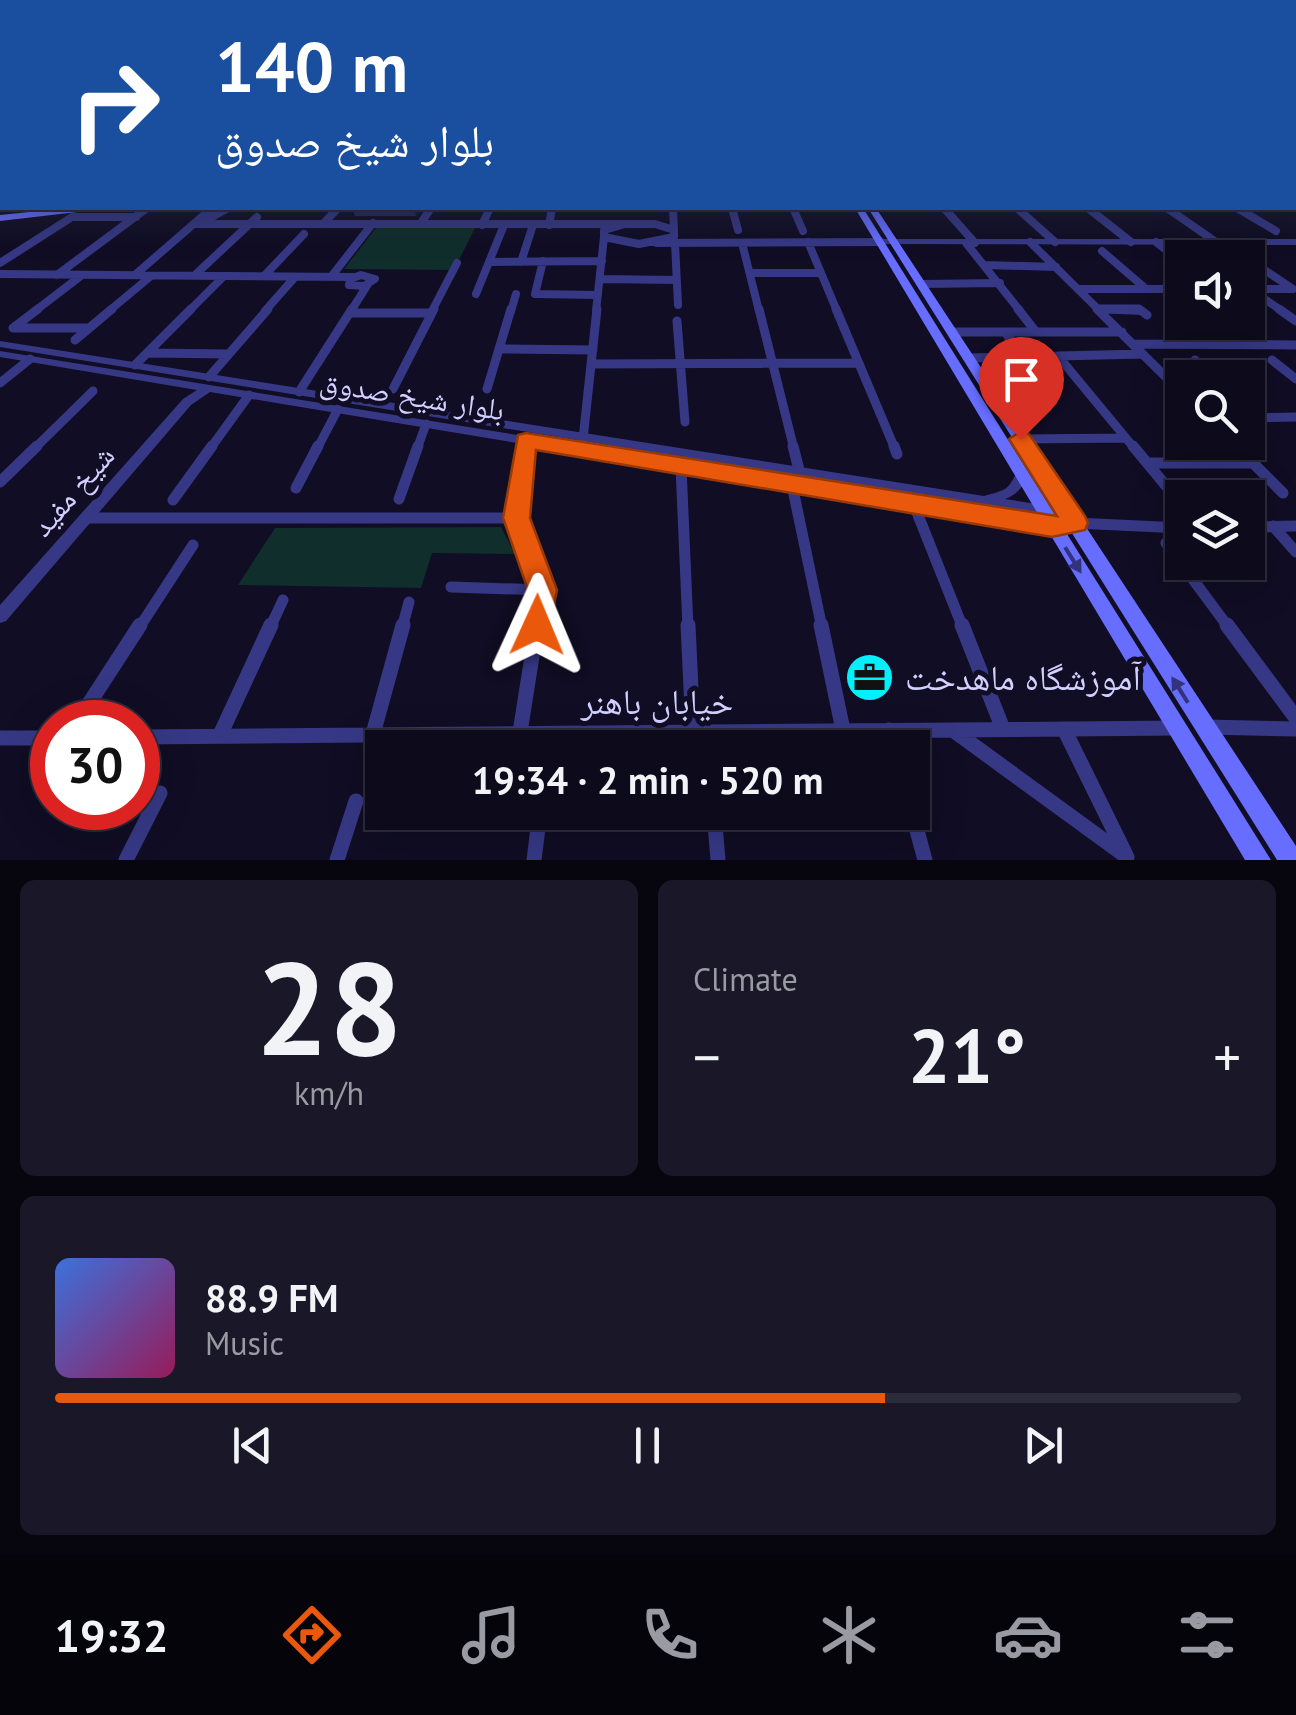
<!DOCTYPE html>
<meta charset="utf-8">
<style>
:root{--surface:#0c0a1b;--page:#1a1828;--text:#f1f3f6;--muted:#9a9aa3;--line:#2c2b3a;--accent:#ea580c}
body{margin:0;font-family:"PT Sans","Noto Naskh Arabic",sans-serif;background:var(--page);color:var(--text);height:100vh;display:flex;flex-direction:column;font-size:38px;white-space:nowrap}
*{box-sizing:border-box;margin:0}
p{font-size:32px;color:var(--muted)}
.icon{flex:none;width:55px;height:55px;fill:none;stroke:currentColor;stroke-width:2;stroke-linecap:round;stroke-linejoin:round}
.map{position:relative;height:860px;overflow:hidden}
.drawer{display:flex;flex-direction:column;gap:20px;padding:20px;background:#07060f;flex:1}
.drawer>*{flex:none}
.hud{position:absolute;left:0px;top:0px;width:1298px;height:210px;box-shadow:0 10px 40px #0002,0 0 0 2px var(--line);background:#1a4fa0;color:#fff;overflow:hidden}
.fabs{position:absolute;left:1165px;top:240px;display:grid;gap:20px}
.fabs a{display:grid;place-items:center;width:100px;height:100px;border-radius:0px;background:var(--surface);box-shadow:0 10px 40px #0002,0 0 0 2px var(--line);font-size:50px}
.speed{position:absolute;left:30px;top:700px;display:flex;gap:20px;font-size:50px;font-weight:700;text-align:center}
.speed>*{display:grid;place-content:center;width:130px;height:130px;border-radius:50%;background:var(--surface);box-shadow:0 10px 40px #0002,0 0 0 2px var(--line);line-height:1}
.speed .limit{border:15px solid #d22;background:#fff;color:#111}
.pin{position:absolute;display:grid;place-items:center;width:85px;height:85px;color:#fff;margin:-102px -42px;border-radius:50% 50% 50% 0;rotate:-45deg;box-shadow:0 0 10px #0007}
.pin .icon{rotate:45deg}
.me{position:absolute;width:110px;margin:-55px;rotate:1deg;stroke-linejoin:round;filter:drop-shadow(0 0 8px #0008)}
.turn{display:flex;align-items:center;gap:35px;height:210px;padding:0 50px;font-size:45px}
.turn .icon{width:130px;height:130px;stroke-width:2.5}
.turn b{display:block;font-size:70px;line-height:85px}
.big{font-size:75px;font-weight:600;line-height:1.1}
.drawer .widget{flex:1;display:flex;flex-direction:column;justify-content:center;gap:15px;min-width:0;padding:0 35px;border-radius:15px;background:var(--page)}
.drawer .dial{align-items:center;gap:0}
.dial b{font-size:130px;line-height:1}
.song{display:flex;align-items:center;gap:30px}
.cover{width:120px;height:120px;border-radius:15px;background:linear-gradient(135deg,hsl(220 70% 55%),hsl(330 70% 35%))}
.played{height:10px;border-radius:5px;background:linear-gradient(90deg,var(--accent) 70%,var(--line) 70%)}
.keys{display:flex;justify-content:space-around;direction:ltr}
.heat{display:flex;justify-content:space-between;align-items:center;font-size:55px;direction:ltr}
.drawer .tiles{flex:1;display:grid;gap:20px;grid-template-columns:1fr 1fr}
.widget:last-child{grid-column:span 2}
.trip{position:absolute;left:365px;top:730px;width:565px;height:100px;border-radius:0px;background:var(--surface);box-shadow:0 10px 40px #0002,0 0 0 2px var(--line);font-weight:600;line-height:100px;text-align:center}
.dock{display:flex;height:160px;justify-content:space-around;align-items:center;background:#05040b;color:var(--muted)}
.dock .icon{width:70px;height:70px}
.dock .on{color:var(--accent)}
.dock b{font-size:45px;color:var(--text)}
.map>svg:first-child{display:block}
.green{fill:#102e2b}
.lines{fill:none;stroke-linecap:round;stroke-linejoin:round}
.minor-far3{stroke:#363885;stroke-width:8}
.minor-far2{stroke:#363885;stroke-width:9}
.minor-far1{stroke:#363885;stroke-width:11}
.minor{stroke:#363885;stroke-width:15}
.tertiary{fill:#363885;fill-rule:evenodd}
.secondary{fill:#676dff;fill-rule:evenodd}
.wall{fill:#2c2553}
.shaded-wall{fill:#191438}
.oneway{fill:#33337c}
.route{fill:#ea580c;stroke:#983908;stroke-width:2.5}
.labels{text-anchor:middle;stroke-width:10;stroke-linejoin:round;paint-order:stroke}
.street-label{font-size:30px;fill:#d2d0ff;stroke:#100d24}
.near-poi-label{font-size:35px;fill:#d2d0ff;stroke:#100d24;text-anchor:start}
.near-street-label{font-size:35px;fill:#d2d0ff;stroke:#100d24}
</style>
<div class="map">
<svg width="1296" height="860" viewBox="0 0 1296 860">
<rect width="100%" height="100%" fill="#100d24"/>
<path class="green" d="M376,228H475L454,270L344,269Z
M501,527L515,554L432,553L421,588L238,585L275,528Z"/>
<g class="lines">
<path class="minor-far3" d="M673,208L674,230
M732,208L738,230
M793,208L803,231
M944,208L975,243
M1017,208L1055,242
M1088,208L1131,242
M1167,208L1216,242
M1237,208L1276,231
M203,222L228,208
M421,223L431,208
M197,224H625
M323,224L338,208
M625,224H655L674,230V237L639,244L604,237V230Z
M482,225L490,208
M549,225L552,208
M808,242L837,311
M1030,242L1100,311
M1156,242L1182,262
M657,243L881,242
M675,243L678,305
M742,243L759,311
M966,243L1020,311
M1102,251L1145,288
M1248,259L1293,289
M543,261L535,294L598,295
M489,262L602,261
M521,262L533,225
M0,263L72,217H136
M985,265L1056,267
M750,273H821
M0,274L353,277
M136,274L212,208
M57,275L147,208
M195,275L257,217
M361,275L375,279L364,286L349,285L350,279Z
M264,276L304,234
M331,277L373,223
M600,279L676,280
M922,284L1000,283
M1079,289H1182
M1250,289L1282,311
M1252,289H1290
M476,294L504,225
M1099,309L1142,311
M35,311L82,275
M109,311L151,276
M189,311L224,276
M265,311L295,277
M351,311L368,284
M432,311L457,263
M511,311L516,294
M596,311L604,237"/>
<path class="minor-far2" d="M38,309L13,328H89
M759,309L794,449
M836,309L895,449
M1018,309L1036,332
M1097,309L1182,393
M1099,309H1139L1147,315
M1279,309L1296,321
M350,313H431
M677,321L685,422
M1224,322L1235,331
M952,332H1122
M1005,332L1023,357
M75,340L112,309
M1133,344L1296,345
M499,349L593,350
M147,353L228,354
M1058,356L1135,449
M969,358L1143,354
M1195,360L1215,378
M1272,360L1296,379
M591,364L859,363
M135,365L191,309
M209,377L268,309
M0,383L30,359
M393,389L434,309
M487,389L511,309
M299,392L352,309
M1248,418L1296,417
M583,439L597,309
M1021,439L1126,438
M1232,442L1239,449
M34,449L93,391
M210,449L249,395
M317,449L338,409
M417,449L426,424
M525,449L526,441"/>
<path class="minor-far1" d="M525,446L516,518L543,590L537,628
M793,446L800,474
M894,446L897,454
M1133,446L1172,493
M1236,446L1283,493
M1147,463H1252
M681,467L688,628
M0,482L37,446
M792,485L822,628
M296,488L318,446
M399,499L418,446
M173,500L212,446
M914,505L963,628
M86,518H516
M1075,523L1182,528
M1273,526L1296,552
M1248,527L1296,526
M1166,543L1229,628
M451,587L543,590
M139,628L193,545
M270,628L283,600
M402,628L409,602"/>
<path class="minor" d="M688,625L693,731
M821,625L843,730
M962,625L1003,729
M1227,625L1296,718
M77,722L140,625
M1205,727L1296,729
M1064,729L1126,855
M889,730L894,748
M708,731L709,748
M954,731L1127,857
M520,732L537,625
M373,734L403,625
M220,735L271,625
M138,737L1177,728
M0,738H52
M714,812L718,860
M912,812L925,860
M126,860L160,793
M337,860L356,801
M534,860L540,812"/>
<path class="tertiary" d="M881,239H1296V245L878,244L877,242Z
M0,341L984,496C990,494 1000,492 1005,489C1016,481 1011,471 1027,473L1029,476C1022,487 1017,495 1005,499L1043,505L1048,506L1050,510L1048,514L1043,515L0,347Z
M0,351L1053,522L1058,523L1060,527L1058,531L1053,532L210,392L191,405L6,621L0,623V605L183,399L197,390L0,357Z"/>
<path class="secondary" d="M68,208H90L86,211L0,221V215Z
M855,208H863L1271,860H1245Z
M868,208H876L1296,846V860H1277Z"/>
</g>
<path class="wall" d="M352,208H422L416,216H355Z"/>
<path class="shaded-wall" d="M414,208H422L416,216Z"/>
<defs><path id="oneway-solid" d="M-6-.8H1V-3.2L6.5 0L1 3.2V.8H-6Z" transform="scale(2.5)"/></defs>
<g class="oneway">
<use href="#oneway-solid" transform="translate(1073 560) rotate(58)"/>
<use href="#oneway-solid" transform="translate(1180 690) rotate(-122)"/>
</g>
<linearGradient id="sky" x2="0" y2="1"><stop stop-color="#090714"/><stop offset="0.51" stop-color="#313550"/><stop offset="1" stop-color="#313550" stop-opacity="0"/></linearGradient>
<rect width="1296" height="244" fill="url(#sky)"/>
<path class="route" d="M1021,431L1029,434L1085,516L1088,523L1085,530L1052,537L536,450L530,518L557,590L548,634L537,638L526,634L522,625L528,590L503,518L518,435L526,433L1057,516L1009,439Z"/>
<defs>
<symbol id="office-disc" viewBox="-11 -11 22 22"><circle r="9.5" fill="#00f1fb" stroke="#100d24"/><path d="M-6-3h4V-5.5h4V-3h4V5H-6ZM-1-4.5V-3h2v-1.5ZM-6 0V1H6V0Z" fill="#111"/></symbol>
</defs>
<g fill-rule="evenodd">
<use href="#office-disc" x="842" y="650" width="55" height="55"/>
</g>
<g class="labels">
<g class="street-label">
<text transform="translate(412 396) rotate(9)" y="10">بلوار شیخ صدوق</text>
<text transform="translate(73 491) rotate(-49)" y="10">شیخ مفید</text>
</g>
<g class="near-poi-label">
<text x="905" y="690">آموزشگاه ماهدخت</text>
</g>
<g class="near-street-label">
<text x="657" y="714">خیابان باهنر</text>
</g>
</g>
</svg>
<div class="fabs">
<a><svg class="icon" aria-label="sound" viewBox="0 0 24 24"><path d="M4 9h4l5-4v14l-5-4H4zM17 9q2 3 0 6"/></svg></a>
<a><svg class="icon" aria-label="search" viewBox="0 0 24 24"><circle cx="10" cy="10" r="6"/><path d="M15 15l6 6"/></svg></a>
<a><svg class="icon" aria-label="layers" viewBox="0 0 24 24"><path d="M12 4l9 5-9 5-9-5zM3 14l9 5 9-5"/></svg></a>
</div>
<div class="speed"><div class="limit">30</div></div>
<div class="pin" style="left:1021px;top:439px;background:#d93025"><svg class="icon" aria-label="arrive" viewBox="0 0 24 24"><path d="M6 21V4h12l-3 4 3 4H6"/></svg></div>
<svg class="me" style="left:537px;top:625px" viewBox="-20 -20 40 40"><path d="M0-17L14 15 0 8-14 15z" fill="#ea580c" stroke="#fff" stroke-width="4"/></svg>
<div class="trip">19:34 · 2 min · 520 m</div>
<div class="hud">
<div class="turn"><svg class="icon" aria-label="right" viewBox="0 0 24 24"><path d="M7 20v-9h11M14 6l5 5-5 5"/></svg><div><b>140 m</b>بلوار شیخ صدوق</div></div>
</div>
</div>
<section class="drawer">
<div class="tiles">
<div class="widget dial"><b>28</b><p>km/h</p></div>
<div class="widget"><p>Climate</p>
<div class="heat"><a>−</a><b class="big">21°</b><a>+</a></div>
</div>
<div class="widget">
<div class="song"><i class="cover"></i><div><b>88.9 FM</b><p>Music</p></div></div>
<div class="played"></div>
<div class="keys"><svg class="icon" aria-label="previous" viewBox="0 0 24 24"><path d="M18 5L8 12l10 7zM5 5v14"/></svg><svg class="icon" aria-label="pause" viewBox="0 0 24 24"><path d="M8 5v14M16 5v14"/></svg><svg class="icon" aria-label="next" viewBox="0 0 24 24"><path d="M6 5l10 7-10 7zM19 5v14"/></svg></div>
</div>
</div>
</section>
<nav class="dock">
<b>19:32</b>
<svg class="icon on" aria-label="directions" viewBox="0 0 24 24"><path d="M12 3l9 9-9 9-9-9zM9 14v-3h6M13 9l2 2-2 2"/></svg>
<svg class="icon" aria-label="music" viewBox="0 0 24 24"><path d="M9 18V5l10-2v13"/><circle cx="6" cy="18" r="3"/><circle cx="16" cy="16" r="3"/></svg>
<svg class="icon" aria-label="phone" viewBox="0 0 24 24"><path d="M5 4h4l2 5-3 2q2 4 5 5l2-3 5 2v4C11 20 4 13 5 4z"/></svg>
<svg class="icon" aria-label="climate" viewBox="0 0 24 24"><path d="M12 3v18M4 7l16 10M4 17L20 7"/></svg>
<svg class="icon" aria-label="car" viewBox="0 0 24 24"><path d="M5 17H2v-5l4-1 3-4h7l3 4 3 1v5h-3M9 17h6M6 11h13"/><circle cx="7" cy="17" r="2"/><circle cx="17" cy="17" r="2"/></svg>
<svg class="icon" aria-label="filters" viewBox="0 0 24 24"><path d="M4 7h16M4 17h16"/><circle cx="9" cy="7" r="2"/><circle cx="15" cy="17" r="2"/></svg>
</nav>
